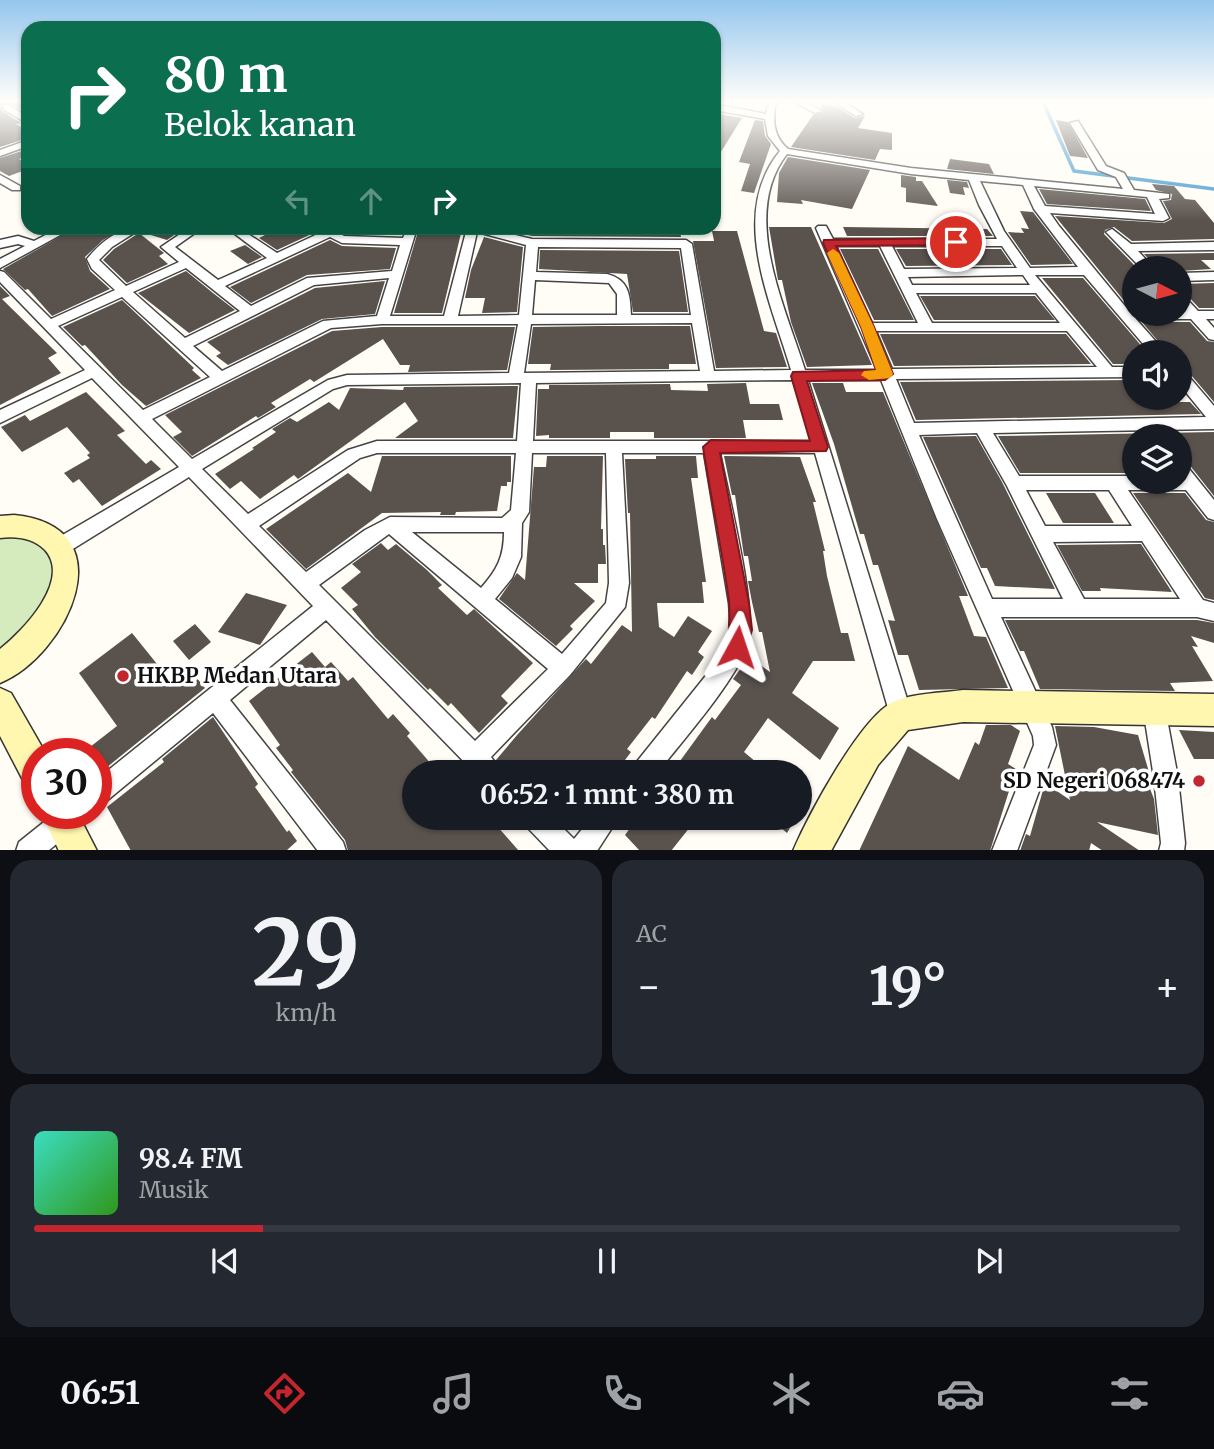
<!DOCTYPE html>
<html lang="id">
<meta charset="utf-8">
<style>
:root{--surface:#171b24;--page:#242831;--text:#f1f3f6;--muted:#9ea1a6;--line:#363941;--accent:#c4262e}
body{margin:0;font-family:Merriweather,serif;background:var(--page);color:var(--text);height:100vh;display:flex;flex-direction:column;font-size:26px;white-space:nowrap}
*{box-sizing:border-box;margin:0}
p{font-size:23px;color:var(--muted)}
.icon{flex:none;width:38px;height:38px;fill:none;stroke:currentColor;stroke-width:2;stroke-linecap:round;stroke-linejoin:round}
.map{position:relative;height:850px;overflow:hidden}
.details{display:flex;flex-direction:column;gap:10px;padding:10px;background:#0d0f14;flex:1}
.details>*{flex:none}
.banner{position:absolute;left:21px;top:21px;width:700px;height:214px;border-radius:21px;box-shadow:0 2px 5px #0004;background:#0b6e4f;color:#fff;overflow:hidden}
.needle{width:46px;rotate:96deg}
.buttons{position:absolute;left:1122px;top:256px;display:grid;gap:14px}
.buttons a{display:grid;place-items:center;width:70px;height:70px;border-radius:50%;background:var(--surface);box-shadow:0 2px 5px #0004;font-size:35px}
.speed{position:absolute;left:21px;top:738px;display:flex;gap:14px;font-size:35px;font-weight:700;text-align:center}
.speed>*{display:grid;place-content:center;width:91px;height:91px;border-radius:50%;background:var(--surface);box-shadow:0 2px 5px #0004;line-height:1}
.speed .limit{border:10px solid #d22;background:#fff;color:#111}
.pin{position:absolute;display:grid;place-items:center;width:60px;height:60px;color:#fff;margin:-30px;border:4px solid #fff;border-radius:50%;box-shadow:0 2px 7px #0007}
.me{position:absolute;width:77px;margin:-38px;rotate:5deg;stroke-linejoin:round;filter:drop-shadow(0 0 5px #0008)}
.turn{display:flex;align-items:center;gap:24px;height:147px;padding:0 28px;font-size:32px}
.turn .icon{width:91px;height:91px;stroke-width:2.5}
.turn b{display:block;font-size:49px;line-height:60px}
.lanes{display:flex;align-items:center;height:66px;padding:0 28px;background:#0003;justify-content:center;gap:35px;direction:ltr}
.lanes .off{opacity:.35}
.big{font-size:52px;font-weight:700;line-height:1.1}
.details .tile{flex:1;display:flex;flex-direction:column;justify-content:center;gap:10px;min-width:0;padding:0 24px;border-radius:21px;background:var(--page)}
.details .dial{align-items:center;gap:0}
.dial b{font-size:91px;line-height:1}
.song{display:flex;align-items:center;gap:21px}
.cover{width:84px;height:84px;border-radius:10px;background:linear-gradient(135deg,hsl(170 70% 55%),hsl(110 70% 35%))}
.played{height:7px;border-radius:4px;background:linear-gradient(90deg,var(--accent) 20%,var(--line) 20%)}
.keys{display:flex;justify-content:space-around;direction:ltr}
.heat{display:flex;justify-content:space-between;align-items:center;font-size:38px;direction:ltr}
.details .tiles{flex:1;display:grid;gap:10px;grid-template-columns:1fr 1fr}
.tile:last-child{grid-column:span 2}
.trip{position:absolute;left:402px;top:760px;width:410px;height:70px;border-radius:35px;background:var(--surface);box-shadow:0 2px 5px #0004;font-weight:700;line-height:70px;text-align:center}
.dock{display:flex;height:112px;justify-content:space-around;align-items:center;background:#090b0e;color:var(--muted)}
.dock .icon{width:49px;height:49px}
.dock .on{color:var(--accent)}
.dock b{font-size:32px;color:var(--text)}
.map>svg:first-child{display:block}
.green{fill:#d5ebbd}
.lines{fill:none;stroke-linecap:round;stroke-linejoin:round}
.stream{stroke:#3f96cf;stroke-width:3.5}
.building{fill:#5a524d}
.street-casing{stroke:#444;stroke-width:3}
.secondary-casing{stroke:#333;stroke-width:3}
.street{fill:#fff;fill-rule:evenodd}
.secondary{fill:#fff6b0;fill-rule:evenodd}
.route{fill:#c4262e;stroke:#7f191e;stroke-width:2}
.slow{fill:#f59e0b}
.poi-dot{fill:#c4262e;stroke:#fff;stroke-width:2.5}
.labels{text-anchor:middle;stroke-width:7;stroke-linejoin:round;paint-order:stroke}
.near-poi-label{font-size:21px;font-weight:bold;fill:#111;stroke:#fff;text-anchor:start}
</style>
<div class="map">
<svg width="1214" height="851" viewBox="0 0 1214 851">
<rect width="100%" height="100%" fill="#fffdf5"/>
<path class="green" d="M0,527L42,532L67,572L0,668Z"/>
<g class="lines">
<path class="stream" d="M1043,102L1074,171L1214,189"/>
</g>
<path class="building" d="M0,102H28V114L10,103L0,105L2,111L21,123L16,124L28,132V138L0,147Z
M822,104L836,106L855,118L865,116L858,128L892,133V150L880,149L875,160L791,147L813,115L824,112L821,107Z
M714,113L742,118L714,163Z
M755,120L763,121L765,136L771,144L754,193L741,191L750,164L739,162Z
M1056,120L1068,122L1088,158L1070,156Z
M28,149V156L19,159L28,164V169L9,176L0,171V158Z
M788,157L870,170L852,209L801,200L803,204L777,202L779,173Z
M950,159L989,164L994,174L947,169Z
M901,175L916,177V181H922L938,206L906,202V188L901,187Z
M947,180L967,182L969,188L963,187L965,195L950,193Z
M1152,184L1174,186L1185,199L1195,200L1214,223V239L1132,241L1114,227L1105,230L1104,234L1137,268H1134V308H1130L1055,216L1164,223L1172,219L1163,201L1171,200L1172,194L1156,190Z
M1039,189L1145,199L1151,211L1047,204Z
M1020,211L1033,212L1073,264L1031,265L1008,232L1024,233L1021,228L1029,229Z
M769,227H811L872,365L807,367L791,322L782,280H778Z
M843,227L987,229L993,236H847Z
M75,228H124L103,240L85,257L90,271L110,289L52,316L28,289L25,290L3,269Z
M144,228H179L183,229L167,240L141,232Z
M262,228H317L318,231L277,250L259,238L265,235Z
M334,228H404L401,235L345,233Z
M419,228L462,229L442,313H394Z
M495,228H667V231H680L681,237L532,236Z
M712,231H737L764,331L776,333L787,367L716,368L693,241H714Z
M139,233L164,253L159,256L168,264L127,283L103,260L114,249Z
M484,237L523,247L517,312L482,313L485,298H465L471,270Z
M330,240L342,246L396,248L390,269L307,275L251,303L230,287Z
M245,245L262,257L248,264L230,251Z
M840,249H878L914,320H874Z
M896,249H1001L1012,265L906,266Z
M540,250L679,251L688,312H633L627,274L539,269Z
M1214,253V260H1201L1211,269L1180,271V268H1157L1144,254Z
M186,271L213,293L235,310L189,333L138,293Z
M1042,278H1083L1145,350H1134V364H1113Z
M385,281L375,314L322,319L228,365L216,356L221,353L207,342L315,288Z
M1180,284L1214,283V308H1199L1187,295L1180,294Z
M0,286L10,296L2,299L57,353L48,358L61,373L0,405Z
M920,296H1035L1055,320H934Z
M122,300L194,368L192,370L201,378L146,406L122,385L85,345L82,346L63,327Z
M1142,322H1190L1207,341L1214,342V402L1180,362V352H1167Z
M600,326H690L696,364H669V369L550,370L551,364H528L533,327Z
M382,327H515L507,370L408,372L410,365H400L383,339L314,382L310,379L271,403L276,407L258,418L256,416L192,456L173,437L182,432L165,415L332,331Z
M880,334H1066L1091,364L894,366Z
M1134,380V397H1177L1180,402H1190L1201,414L916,420L900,382Z
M746,383L750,404H779L783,420H743L746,438H654V432H610V438H549V435L536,436L538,389H549V385L670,384L671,390L708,391L707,384Z
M812,383H843L846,392H883L968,596H959L974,636L986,637L1008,688L919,690L908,655H898L888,620L895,621L878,565H873L864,534H860L834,444Z
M518,386L513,438H395L418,421L405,402L298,479L294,475L260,499L241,481L230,489L215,474L254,449L252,448L276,432L272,429L290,418L297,422L329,402L339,410L350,388L403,390L404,387Z
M86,392L125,431L117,435L146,464L151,460L161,469L102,506L79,479L73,483L64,473L90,458L87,455L90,453L67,427L22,452L1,427L25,415L30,421Z
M1214,432V496L1188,463L1180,457V436H1134V473H1020L998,436Z
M976,436L1002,482L1055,589L995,586L987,568H981L923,437Z
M382,456H511V482H507V486H501L497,511L456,512L455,515H440L441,512L382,513L306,569L266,529L348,473L371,492Z
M547,456H603L601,529H603V545H605L606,564H598V583H574L595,601L570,626L573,629L556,646L499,599L517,573L525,580L534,467H546Z
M656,456H696L698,478H691L706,582H702L704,603H657L659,627L674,637L688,616L712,631L698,652L704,657L692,675L687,671L655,719L652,717L627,749L631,752L616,772H508L496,760L518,734L586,659L591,664L622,625L632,632L630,513H628L625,459H656Z
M724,456L800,457L816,502H813L825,551H823L827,576L841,633H848L855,661H813L792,693L839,728L820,760L768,718L744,752L768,772H672L712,717L715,720L741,685L733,679L749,657L770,672L762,632H759L752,602L748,581H752L748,556H744L735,495H732Z
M1046,493H1095L1114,523H1063Z
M1133,493H1185L1206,520L1214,522V600L1205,598Z
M381,543L388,550L396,544L427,570L442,585L438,588L467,615L474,609L533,663L501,696L508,703L479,733L451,703L448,706L430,688L428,690L375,637L352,609L358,605L341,588L361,572L352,564Z
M1141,544L1172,592L1100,588L1101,591H1082L1057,545Z
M246,593L287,605L260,645L218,632Z
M1005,620H1197L1214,623V643L1191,636L1198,647L1192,646L1213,681L1170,683L1175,691L1040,689L1024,651H1020Z
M195,624L211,642L189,660L173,641Z
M132,633L174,685L191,671L205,688L96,776V754H81L117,726L79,673Z
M312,652L325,667L331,662L348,681L353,677L388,719L393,714L410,733L407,736L438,772H415V817H489L519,851H348L345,840L291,772L293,770L276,748L280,745L249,701Z
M213,717L258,784L255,787L287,832L289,830L297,841L286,851H131L107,807L164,762L162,759Z
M986,725H1011L1020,731L1008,764L1016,769L990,851H859L908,746L959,780L975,742L979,745Z
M1055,726L1094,727L1138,735L1149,772L1143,771L1154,799L1158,835L1097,822L1140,851H1103L1091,843L1089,851H1020L1026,834L1030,836L1045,783L1070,800Z
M1179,730L1214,732V759H1194Z
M638,817H698L671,851H640L625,835Z
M768,817H796L787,833Z"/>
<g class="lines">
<defs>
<path id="street" d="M779,102L775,106C773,123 774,137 788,149L911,168L1123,189L1116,177L1098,170L1070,123L1078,121L1106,166L1124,173L1134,190L1169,194V198L1159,199L1169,218L1163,221L1050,213L1059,226L1129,311H1134V313H1180L1183,311L1180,307V296L1185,297L1198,311H1214V319H1206L1214,328V340L1209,339L1191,319H1136L1165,352H1150L1084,275H1035L1112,367H1134V377L896,379L914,423L1206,417L1180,385V371L1185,372L1214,406V429L993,433L1019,476H1134V481H1180V464L1186,465L1214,500V520L1208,518L1186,490H1128L1203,600L1214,603V621L1197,617H1001L1052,727L1056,745L1017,851H992L1034,745L1033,736L937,519L881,380H808L912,715L909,723L901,726L893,723L890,715L815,453H720C728,495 760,615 746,649C732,685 683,740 658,772H631L635,764L712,668L728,643L731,630L729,603L704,453H622L629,583L625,607L570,675L491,757L502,772H474L326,620L230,700L343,842L346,851H318L213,713L104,803L96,807V780L313,606L189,477L68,552L61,554L54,552L52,546L54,540L179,467L92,378L0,423V410L85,370L0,282V271L4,272L51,319L115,290L92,269L87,259C100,243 120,226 142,228L112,247L99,260L126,286L179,262L161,247L189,228H202L175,247L218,280L267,258L227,228H239L277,253L322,232L319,228H330L344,236L403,238L407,228H417L390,316H444L467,228H486L532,239L686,240L692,244L714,371L791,370C771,302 728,214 780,151L768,136L765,119L714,110V104L766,114L768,103ZM787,154L911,174L969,180L979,205L997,239H833L826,226H818L816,228L877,370H805C785,306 740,214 787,154ZM980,181L1023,185L1034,209L1078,267L1030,268L1004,231ZM1034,186L1147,197L1155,214L1045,206ZM477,232L526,245L519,315L458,316ZM330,237L342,243L400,245L392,271L307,278L251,306L225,286ZM836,246H880L918,323H872ZM892,246H1002L1017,268L904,269ZM538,247L681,248L691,315H631C630,294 629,280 607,274L536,272ZM186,268L240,311L185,338L133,292ZM1023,275L1030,285H912L908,277ZM389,278L377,316L323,321L222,371L193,346L314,285ZM535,280L609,283L617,294V315H532ZM916,293H1036L1060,323H932ZM122,297L210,377L143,410L58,326ZM692,323L700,371L524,373L531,324ZM382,324H518L509,373L347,375L328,380L192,459L152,419L331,328ZM876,331H1067L1097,367L892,369ZM794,380L811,441H533L536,383ZM521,383L517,441H377L348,450L248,514L202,469L333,389L347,385ZM977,433L1007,486L1063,599H992L919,435ZM377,453H516L511,510L502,518L390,517L365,530L306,572L259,526L360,458ZM532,453H606L609,583L606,603L562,654L495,599L512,578L521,557L522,523L529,512ZM1026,490H1109L1132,526H1045ZM412,532H504C504,557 497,570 481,588ZM389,534L548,669L475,741L319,585ZM1142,541L1180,599H1084L1053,542Z
M794,102H805L822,111L815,113Z
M834,102H844L863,114L856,116Z
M3,105H9L28,117V124L3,109Z
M28,140V146L0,156V150Z
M0,175L20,186V190H12L0,183Z
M59,228H73L0,268V259L25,246L18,244L0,248V240L18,236L34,241Z
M1112,229L1131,244L1214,242V250L1138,251L1154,268H1141L1108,234L1106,232Z
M1214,272V280L1180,281V273Z
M1154,697L1162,700L1165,708L1178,778L1185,843L1184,851H1159L1161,843L1154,778L1143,708L1146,700Z
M54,814H85L82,823L48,851H16L19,842Z
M523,817H552L574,839L592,817H619L597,851H550L526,826Z"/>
<path id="secondary" d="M14,515C129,526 67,656 0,683V649C23,631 72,580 45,550C33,538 16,536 0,538V516Z
M0,688L11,693L46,754H37V789L25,784L0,736Z
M963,690L1214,694V726L963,722L908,730L878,765L831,851H793C808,816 860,718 893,702C913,693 941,693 963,690Z
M42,814H78L97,851H59Z"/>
</defs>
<use href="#street" class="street-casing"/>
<use href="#secondary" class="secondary-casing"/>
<use href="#street" class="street"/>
<use href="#secondary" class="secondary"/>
</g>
<linearGradient id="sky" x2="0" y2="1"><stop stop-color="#95c6ee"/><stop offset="0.46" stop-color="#fffefa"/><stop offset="1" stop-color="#fffefa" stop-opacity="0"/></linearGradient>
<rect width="1214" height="221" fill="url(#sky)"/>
<path class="route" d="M956,238L960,240V245L836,246L874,327L893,374L885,380L807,381L828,447L826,451L720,453L749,603L752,630L745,654L737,657L730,654C726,646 731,616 729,601C722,550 711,498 703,447L711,440L810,441L791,376L793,372L876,370L861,327L823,243L824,240Z"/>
<path class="slow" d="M833,249L839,253L874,327L893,374L890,378L869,380L861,375L864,371L876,370L861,327L827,253Z"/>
<g class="poi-dot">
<circle cx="123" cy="676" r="7"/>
<circle cx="1199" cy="781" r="7"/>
</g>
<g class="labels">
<g class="near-poi-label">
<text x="137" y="683">HKBP Medan Utara</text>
<text x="1185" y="788" text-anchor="end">SD Negeri 068474</text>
</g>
</g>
</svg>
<div class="buttons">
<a><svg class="needle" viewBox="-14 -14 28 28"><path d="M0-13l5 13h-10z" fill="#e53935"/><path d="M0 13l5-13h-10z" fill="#9ea1a6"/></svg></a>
<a><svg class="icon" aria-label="sound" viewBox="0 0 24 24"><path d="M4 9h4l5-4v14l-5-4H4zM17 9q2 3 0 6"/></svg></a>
<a><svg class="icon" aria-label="layers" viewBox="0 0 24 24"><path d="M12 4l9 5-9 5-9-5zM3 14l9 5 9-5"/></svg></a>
</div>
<div class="speed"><div class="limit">30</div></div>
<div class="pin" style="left:956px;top:242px;background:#d93025"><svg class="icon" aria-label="arrive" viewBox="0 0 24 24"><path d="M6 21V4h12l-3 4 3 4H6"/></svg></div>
<svg class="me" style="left:737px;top:647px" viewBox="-20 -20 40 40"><path d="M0-17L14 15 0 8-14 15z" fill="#c4262e" stroke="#fff" stroke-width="4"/></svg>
<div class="trip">06:52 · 1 mnt · 380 m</div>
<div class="banner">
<div class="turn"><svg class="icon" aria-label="right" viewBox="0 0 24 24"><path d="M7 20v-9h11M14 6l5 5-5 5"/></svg><div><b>80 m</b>Belok kanan</div></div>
<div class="lanes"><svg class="icon off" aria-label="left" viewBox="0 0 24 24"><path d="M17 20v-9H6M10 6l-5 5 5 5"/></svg><svg class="icon off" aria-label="ahead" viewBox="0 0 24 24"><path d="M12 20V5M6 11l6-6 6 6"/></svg><svg class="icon" aria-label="right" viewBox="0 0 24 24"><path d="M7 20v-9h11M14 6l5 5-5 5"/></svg></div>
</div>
</div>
<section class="details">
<div class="tiles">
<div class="tile dial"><b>29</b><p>km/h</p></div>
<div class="tile"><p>AC</p>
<div class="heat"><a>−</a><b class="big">19°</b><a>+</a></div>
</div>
<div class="tile">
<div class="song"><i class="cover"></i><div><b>98.4 FM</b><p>Musik</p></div></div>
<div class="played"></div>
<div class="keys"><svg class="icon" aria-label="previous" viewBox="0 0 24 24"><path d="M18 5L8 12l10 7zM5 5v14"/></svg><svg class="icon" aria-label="pause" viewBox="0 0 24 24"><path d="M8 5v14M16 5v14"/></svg><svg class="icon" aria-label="next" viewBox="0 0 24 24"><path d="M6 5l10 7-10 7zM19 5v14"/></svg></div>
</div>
</div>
</section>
<nav class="dock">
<b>06:51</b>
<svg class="icon on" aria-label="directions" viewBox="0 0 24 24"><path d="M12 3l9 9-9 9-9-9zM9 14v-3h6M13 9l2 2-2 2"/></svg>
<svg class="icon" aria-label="music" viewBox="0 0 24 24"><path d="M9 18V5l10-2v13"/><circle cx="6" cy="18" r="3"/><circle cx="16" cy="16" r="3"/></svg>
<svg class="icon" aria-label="phone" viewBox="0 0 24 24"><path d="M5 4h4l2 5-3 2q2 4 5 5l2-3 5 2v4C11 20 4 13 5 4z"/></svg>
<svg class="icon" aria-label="climate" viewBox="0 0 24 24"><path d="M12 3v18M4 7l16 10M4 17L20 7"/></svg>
<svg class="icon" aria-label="car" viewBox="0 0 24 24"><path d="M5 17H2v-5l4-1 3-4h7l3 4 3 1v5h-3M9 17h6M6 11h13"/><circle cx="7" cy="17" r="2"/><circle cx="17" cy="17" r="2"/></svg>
<svg class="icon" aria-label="filters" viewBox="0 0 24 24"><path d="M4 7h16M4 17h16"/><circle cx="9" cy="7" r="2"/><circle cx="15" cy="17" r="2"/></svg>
</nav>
